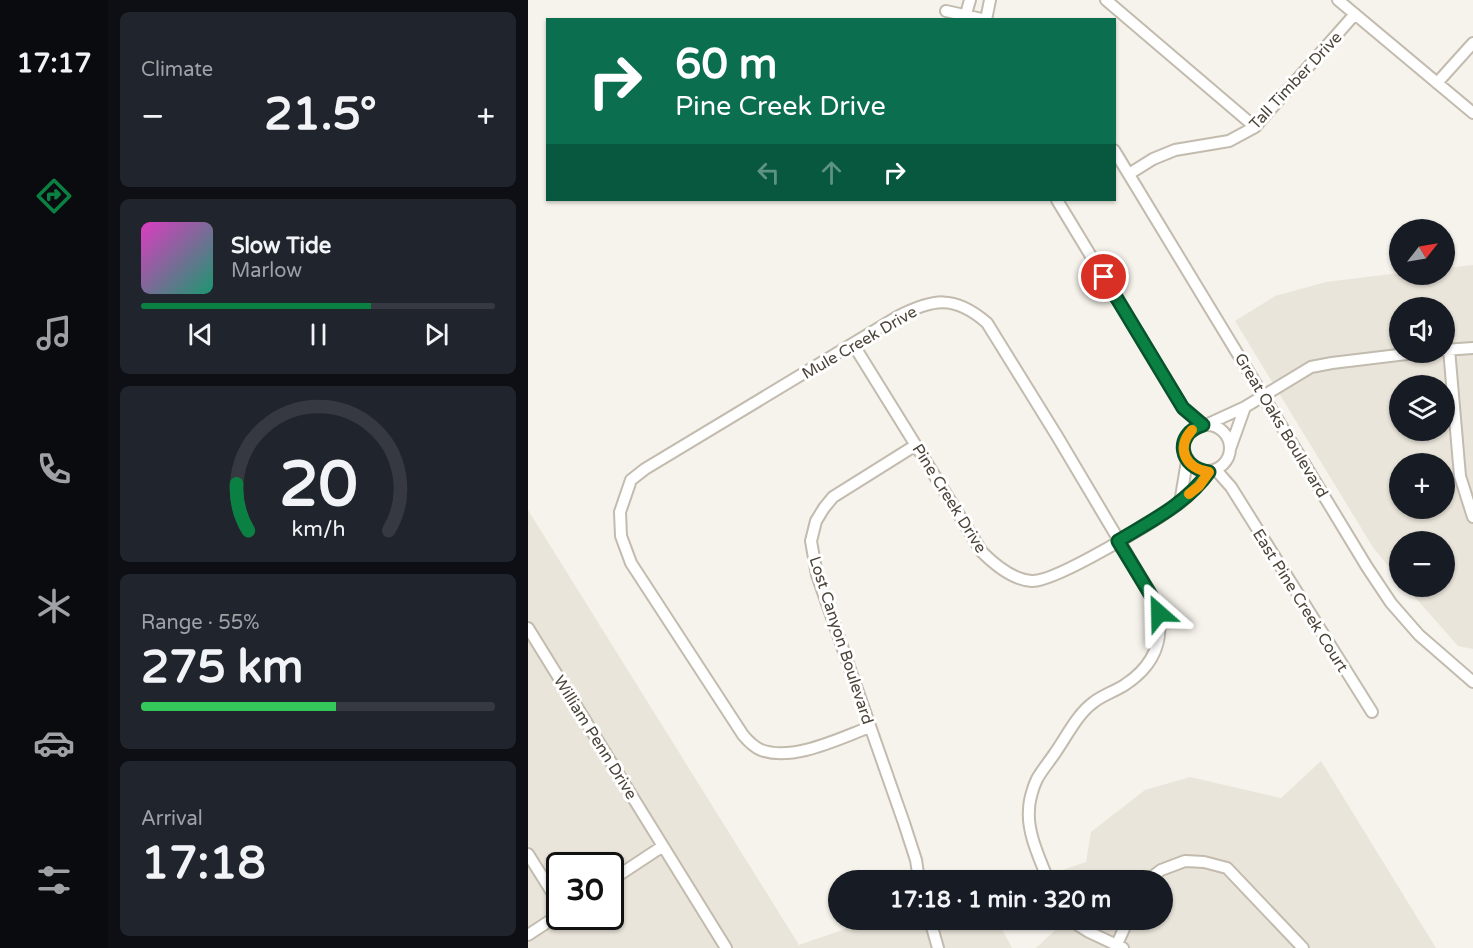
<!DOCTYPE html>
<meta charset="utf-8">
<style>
:root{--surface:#171b24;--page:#20242c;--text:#f1f3f6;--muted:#9ea1a6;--line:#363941;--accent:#0b8043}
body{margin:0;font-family:"Varela Round",sans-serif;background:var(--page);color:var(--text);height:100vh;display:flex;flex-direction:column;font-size:22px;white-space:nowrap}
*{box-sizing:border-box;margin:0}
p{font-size:20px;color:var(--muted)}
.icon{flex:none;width:33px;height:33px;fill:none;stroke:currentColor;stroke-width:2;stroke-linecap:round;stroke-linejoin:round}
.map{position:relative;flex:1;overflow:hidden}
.side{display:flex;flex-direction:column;gap:12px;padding:12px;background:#0d0f14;width:420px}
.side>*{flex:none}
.hud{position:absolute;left:18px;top:18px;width:570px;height:183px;border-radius:0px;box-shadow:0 2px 4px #0004;background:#0b6e4f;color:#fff;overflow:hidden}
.needle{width:39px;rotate:59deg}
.controls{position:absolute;left:861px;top:219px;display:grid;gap:12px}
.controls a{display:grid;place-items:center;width:66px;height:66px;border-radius:50%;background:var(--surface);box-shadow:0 2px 4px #0004;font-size:30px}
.speed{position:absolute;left:18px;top:852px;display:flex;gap:12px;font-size:30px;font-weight:700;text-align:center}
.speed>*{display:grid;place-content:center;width:78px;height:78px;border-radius:50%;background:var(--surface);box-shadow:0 2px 4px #0004;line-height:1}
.speed .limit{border:3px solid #111;border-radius:9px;background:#fff;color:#111}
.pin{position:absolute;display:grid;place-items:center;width:51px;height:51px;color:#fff;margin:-26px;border:3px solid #fff;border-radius:50%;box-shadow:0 2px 6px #0007}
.me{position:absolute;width:66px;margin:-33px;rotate:335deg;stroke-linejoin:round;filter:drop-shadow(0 0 4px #0008)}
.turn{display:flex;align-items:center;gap:21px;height:126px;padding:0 30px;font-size:27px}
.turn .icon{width:78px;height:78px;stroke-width:2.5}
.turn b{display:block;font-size:42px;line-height:51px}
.lanes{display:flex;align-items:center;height:57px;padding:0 30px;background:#0003;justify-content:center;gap:30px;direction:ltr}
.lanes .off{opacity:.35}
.big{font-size:45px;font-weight:700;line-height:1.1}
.side .tile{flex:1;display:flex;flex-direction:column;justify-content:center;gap:9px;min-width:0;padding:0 21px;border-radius:9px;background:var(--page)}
.side .dial{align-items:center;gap:0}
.dial svg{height:156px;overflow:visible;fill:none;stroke:var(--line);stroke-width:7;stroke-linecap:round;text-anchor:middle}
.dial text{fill:var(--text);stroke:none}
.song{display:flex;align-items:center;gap:18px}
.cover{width:72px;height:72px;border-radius:9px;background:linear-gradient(135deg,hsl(310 70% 55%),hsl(160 70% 35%))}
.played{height:6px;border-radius:3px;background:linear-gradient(90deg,var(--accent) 65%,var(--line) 65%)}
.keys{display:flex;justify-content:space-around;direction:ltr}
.heat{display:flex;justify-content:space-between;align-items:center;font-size:33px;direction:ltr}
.charge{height:9px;border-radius:4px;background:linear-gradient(90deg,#34c759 55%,var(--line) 0)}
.trip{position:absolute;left:300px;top:870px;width:345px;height:60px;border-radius:30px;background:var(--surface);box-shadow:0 2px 4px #0004;font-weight:700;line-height:60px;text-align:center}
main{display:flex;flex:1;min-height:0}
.tab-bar{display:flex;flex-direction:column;width:108px;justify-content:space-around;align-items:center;background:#090b0e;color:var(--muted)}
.tab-bar .icon{width:42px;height:42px}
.tab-bar .active{color:var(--accent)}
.tab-bar b{font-size:27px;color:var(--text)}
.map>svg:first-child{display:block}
.residential{fill:#eae5da;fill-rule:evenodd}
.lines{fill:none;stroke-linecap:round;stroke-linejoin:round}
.street-casing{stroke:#c2bbae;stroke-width:14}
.street{stroke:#fff;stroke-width:10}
.route-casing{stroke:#07532c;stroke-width:15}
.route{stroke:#0b8043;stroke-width:10}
.slow{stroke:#f59e0b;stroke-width:10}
.labels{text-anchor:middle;stroke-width:6;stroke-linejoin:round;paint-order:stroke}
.street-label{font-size:16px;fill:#4b4439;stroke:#fff}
</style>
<main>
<nav class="tab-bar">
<b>17:17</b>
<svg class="icon active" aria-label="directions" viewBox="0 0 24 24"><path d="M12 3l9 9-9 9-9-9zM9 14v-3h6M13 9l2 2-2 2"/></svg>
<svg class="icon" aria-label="music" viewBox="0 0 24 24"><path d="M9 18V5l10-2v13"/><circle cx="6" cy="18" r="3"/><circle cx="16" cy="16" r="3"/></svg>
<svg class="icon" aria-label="phone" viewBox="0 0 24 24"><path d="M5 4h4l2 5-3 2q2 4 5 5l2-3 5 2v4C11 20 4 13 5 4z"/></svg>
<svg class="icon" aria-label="climate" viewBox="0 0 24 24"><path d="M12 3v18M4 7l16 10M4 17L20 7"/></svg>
<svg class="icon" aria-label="car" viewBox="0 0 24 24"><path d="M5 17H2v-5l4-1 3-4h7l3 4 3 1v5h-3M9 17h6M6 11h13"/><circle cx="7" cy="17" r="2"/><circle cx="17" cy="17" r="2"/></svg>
<svg class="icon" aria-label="filters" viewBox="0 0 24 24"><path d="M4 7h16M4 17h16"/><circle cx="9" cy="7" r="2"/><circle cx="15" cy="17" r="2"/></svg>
</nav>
<section class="side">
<div class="tile"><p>Climate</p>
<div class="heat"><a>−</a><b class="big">21.5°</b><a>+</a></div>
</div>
<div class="tile">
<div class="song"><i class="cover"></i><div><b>Slow Tide</b><p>Marlow</p></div></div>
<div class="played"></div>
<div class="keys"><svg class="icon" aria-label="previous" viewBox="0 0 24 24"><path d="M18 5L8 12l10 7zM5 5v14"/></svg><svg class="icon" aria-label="pause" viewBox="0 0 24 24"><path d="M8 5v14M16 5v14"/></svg><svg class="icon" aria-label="next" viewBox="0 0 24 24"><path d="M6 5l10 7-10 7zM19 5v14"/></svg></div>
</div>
<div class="tile dial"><svg viewBox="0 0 100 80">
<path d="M14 69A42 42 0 1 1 86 69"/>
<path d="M14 69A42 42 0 0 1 8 45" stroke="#0b8043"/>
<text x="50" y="56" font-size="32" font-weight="700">20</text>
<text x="50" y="72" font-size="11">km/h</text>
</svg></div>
<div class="tile"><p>Range · 55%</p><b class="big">275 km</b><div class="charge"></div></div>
<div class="tile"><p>Arrival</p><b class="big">17:18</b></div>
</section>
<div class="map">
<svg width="945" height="948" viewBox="0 0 945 948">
<rect width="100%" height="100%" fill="#f6f3ec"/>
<path class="residential" d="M945,265V649L930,646L878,587L916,586V542H872L871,579L846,549L707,321L747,296L798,282L871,273L916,274L917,268ZM872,308H916V352H872ZM872,386H916V430H872ZM872,464H916V508H872Z
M0,510L271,945L343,920H469L484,948H0ZM32,866H82V916H32Z
M793,761L908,948H508L538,920H634V880H531L528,872L558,862L563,832L617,790L662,777L753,798Z"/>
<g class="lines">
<defs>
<path id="street" d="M578,0L727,127
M810,0L945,113
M418,11L458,20L462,0
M438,14L442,0
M909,83L945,43
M586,150L839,567L863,603L891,635L945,682
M601,174L625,159L647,150L701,141L727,127L827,14
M529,200L655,408L675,425
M325,344L454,552C467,565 485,580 504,581C528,582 631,519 653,502C664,493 672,483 681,472
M921,349L932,476L945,517
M916,350L945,348
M680,424L717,407L783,367L804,363L895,352
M656 448a23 23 0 1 1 46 0a23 23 0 1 1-46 0Z
M388,445L305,497L296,508L288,521L283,541L289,575L376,823L388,860L391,880
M702,449L717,407
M688,470L703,487L844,712
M652,503L659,461
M0,628L198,948
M342,727C312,738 265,762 233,750C226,747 220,741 215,735L103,563L93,536L92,512L103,480L117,469L369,317C404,299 426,294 459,323L529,436L627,601C638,636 628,664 598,684C588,691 575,695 566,702C549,714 539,736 527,753C521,762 514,770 509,779C505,787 501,801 501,810C499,833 512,859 520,880
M0,854L32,905
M620,880L633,870L657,861L676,862L699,868L775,948
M82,881L135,846
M402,920L410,948
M542,920L561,932L595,948
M0,935L32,914
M589,944L600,920"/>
</defs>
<use href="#street" class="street-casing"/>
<use href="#street" class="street"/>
</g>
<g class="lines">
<defs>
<path id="route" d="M576,277L655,408L675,425C645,434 651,468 681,472C658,504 623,521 590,541L627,602L631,613"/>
</defs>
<use href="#route" class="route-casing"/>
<use href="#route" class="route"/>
<path class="slow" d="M661,494L671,486L681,472C658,469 647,448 664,430"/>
</g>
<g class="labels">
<g class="street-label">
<text transform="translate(767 80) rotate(-47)" y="6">Tall Timber Drive</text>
<text transform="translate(331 342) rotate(-30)" y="6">Mule Creek Drive</text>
<text transform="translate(754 425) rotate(59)" y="6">Great Oaks Boulevard</text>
<text transform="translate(422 498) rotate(58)" y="6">Pine Creek Drive</text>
<text transform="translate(773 600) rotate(58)" y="6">East Pine Creek Court</text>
<text transform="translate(314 640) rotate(72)" y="6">Lost Canyon Boulevard</text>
<text transform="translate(68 737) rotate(58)" y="6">William Penn Drive</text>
</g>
</g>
</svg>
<div class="controls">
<a><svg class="needle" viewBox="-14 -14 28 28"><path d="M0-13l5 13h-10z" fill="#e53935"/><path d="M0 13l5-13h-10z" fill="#9ea1a6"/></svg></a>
<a><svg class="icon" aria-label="sound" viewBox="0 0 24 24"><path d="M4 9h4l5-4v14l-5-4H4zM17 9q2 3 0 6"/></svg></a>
<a><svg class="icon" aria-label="layers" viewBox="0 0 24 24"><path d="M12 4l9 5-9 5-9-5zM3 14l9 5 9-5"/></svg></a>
<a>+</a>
<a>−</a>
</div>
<div class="speed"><div class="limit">30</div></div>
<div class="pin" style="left:576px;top:277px;background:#d93025"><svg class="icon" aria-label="arrive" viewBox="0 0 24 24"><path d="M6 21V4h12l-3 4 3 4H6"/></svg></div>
<svg class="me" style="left:631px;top:613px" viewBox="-20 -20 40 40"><path d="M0-17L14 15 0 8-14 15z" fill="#0b8043" stroke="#fff" stroke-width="4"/></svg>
<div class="trip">17:18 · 1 min · 320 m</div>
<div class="hud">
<div class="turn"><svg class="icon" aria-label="right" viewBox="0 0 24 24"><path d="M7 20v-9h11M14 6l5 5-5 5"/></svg><div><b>60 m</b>Pine Creek Drive</div></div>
<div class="lanes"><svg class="icon off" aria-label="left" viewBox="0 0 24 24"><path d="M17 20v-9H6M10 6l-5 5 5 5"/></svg><svg class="icon off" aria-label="ahead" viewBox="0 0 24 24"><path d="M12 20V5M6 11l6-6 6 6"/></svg><svg class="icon" aria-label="right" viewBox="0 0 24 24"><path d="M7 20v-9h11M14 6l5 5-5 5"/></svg></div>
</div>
</div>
</main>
